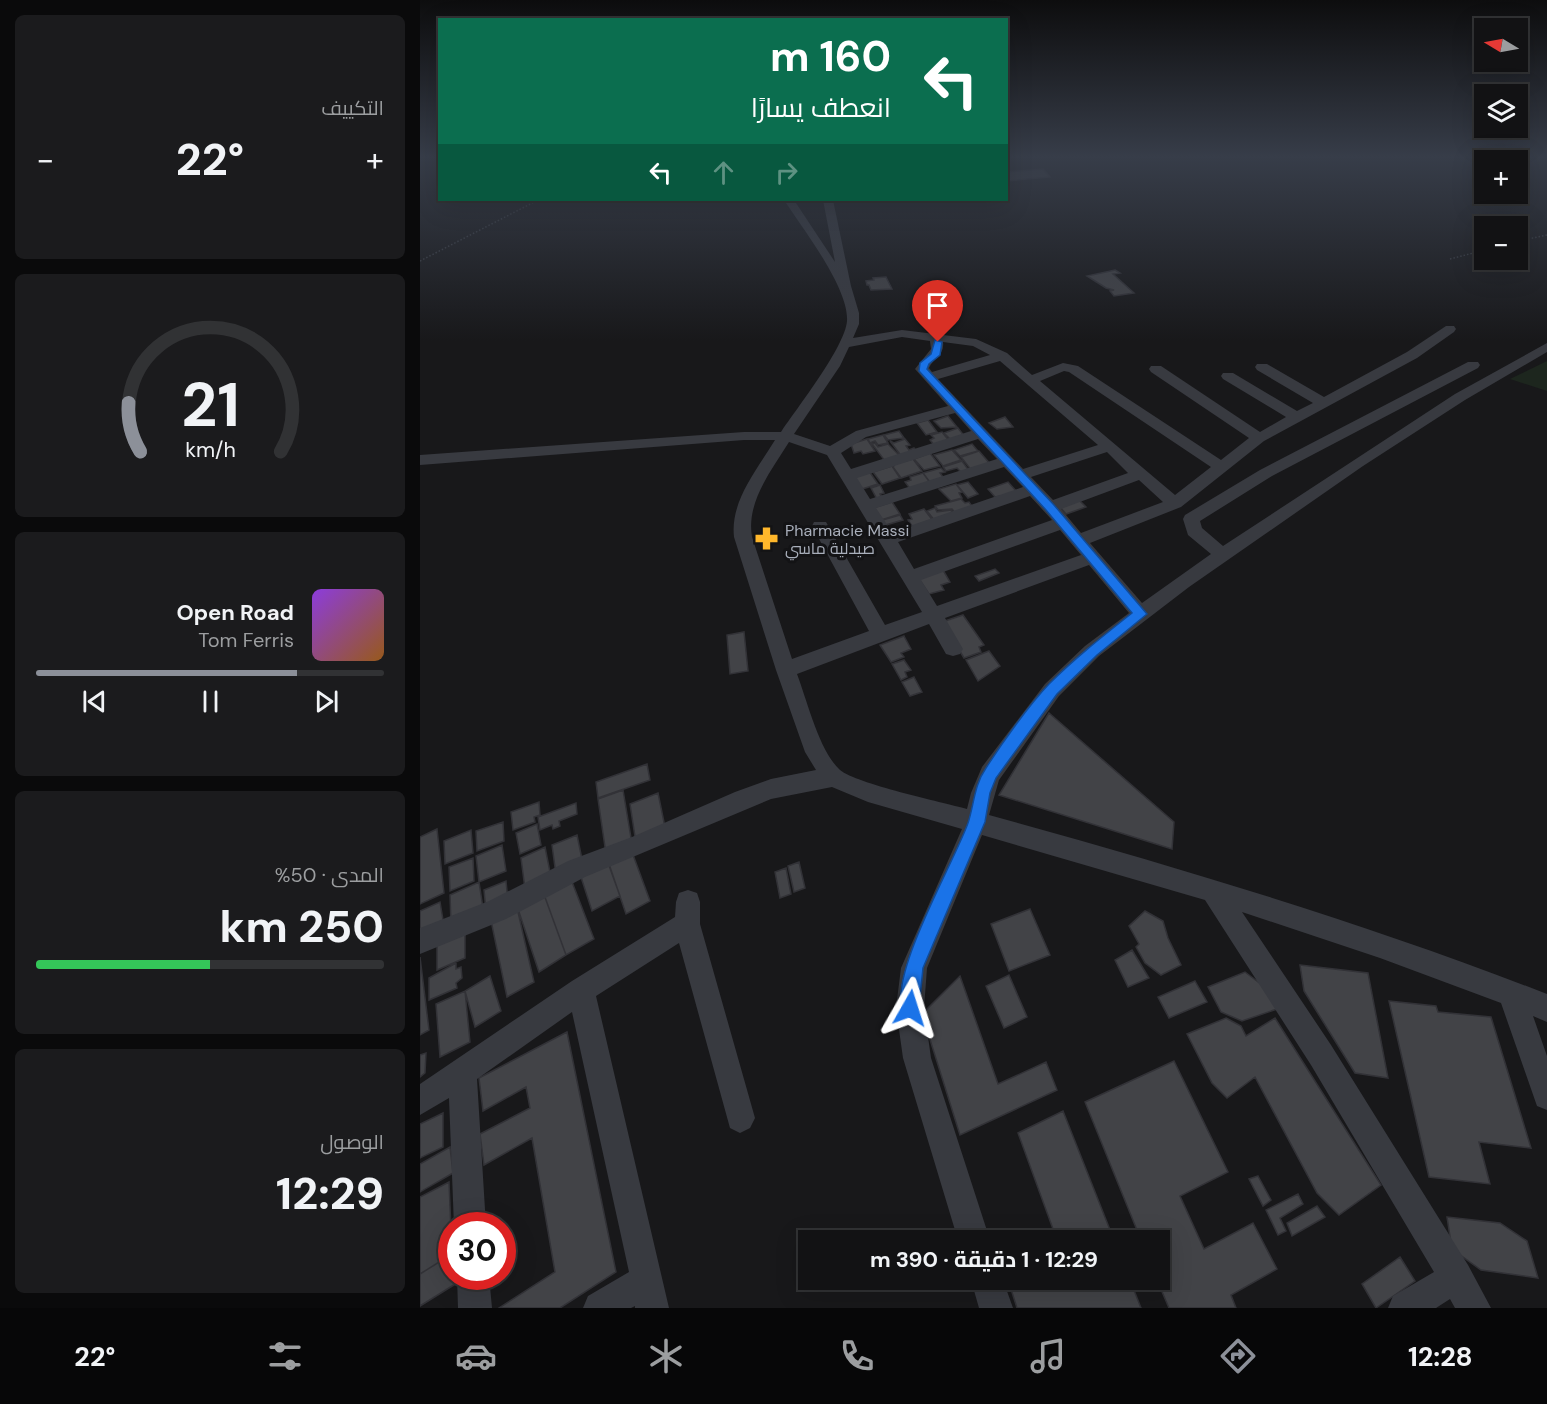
<!DOCTYPE html>
<html lang="ar">
<meta charset="utf-8">
<style>
:root{--surface:#121214;--page:#1b1b1d;--text:#f1f3f6;--muted:#9c9ea0;--line:#313234;--accent:#8c9099}
body{margin:0;font-family:"DM Sans",Cairo,sans-serif;background:var(--page);color:var(--text);direction:rtl;height:100vh;display:flex;flex-direction:column;font-size:22px;white-space:nowrap}
*{box-sizing:border-box;margin:0}
p{font-size:20px;color:var(--muted)}
.icon{flex:none;width:33px;height:33px;fill:none;stroke:currentColor;stroke-width:2;stroke-linecap:round;stroke-linejoin:round}
.map{position:relative;flex:1;overflow:hidden;direction:ltr}
.sheet{display:flex;flex-direction:column;gap:15px;padding:15px;background:#0a0a0b;width:420px}
.sheet>*{flex:none}
.top-card{position:absolute;left:18px;top:18px;width:570px;height:183px;border-radius:0px;box-shadow:0 6px 24px #0002,0 0 0 2px var(--line);direction:rtl;background:#0b6e4f;color:#fff;overflow:hidden}
.needle{width:39px;rotate:280deg}
.controls{position:absolute;left:1054px;top:18px;display:grid;gap:12px}
.controls a{display:grid;place-items:center;width:54px;height:54px;border-radius:0px;background:var(--surface);box-shadow:0 6px 24px #0002,0 0 0 2px var(--line);font-size:30px}
.speed{position:absolute;left:18px;top:1212px;display:flex;gap:12px;font-size:30px;font-weight:700;text-align:center}
.speed>*{display:grid;place-content:center;width:78px;height:78px;border-radius:50%;background:var(--surface);box-shadow:0 6px 24px #0002,0 0 0 2px var(--line);line-height:1}
.speed .limit{border:9px solid #d22;background:#fff;color:#111}
.pin{position:absolute;display:grid;place-items:center;width:51px;height:51px;color:#fff;margin:-62px -26px;border-radius:50% 50% 50% 0;rotate:-45deg;box-shadow:0 0 6px #0007}
.pin .icon{rotate:45deg}
.me{position:absolute;width:66px;margin:-33px;rotate:6deg;stroke-linejoin:round;filter:drop-shadow(0 0 4px #0008)}
.turn{display:flex;align-items:center;gap:21px;height:126px;padding:0 18px;font-size:27px}
.turn .icon{width:78px;height:78px;stroke-width:2.5}
.turn b{display:block;font-size:42px;line-height:51px}
.lanes{display:flex;align-items:center;height:57px;padding:0 18px;background:#0003;justify-content:center;gap:30px;direction:ltr}
.lanes .off{opacity:.35}
.big{font-size:45px;font-weight:700;line-height:1.1}
.sheet .widget{flex:1;display:flex;flex-direction:column;justify-content:center;gap:9px;min-width:0;padding:0 21px;border-radius:9px;background:var(--page)}
.sheet .dial{align-items:center;gap:0}
.dial svg{height:156px;overflow:visible;fill:none;stroke:var(--line);stroke-width:7;stroke-linecap:round;text-anchor:middle}
.dial text{fill:var(--text);stroke:none}
.song{display:flex;align-items:center;gap:18px}
.cover{width:72px;height:72px;border-radius:9px;background:linear-gradient(135deg,hsl(270 70% 55%),hsl(30 70% 35%))}
.played{height:6px;border-radius:3px;background:linear-gradient(90deg,var(--accent) 75%,var(--line) 75%)}
.keys{display:flex;justify-content:space-around;direction:ltr}
.heat{display:flex;justify-content:space-between;align-items:center;font-size:33px;direction:ltr}
.charge{height:9px;border-radius:4px;background:linear-gradient(90deg,#34c759 50%,var(--line) 0)}
.trip{position:absolute;left:378px;top:1230px;width:372px;height:60px;border-radius:0px;background:var(--surface);box-shadow:0 6px 24px #0002,0 0 0 2px var(--line);font-weight:700;line-height:60px;text-align:center;direction:rtl}
.menu{display:flex;height:96px;justify-content:space-around;align-items:center;background:#070708;color:var(--muted)}
.menu .icon{width:42px;height:42px}
.menu .on{color:var(--accent)}
.menu b{font-size:27px;color:var(--text)}
main{display:flex;flex:1;min-height:0}
.map>svg:first-child{display:block}
.green{fill:#1d261e}
.building{fill:#424347;stroke:#323237;stroke-width:1.5}
.lines{fill:none;stroke-linecap:round;stroke-linejoin:round}
.path{stroke:#3e4147;stroke-width:1.5;stroke-dasharray:1.5 2;stroke-linecap:butt}
.minor{fill:#383a40;fill-rule:evenodd}
.route{fill:#1a73e8;stroke:#114b97;stroke-width:1.5}
.labels{text-anchor:middle;stroke-width:6;stroke-linejoin:round;paint-order:stroke}
.poi-label{font-size:16px;fill:#a9afbb;stroke:#131315;text-anchor:start}
</style>
<main>
<div class="map">
<svg width="1127" height="1308" viewBox="0 0 1127 1308">
<rect width="100%" height="100%" fill="#18181a"/>
<path class="green" d="M1127,361V391L1090,379Z"/>
<path class="building" d="M623,169L630,177L586,181V172Z
M695,270L700,273L693,274L714,293L694,296L690,291L694,290L686,288L667,276Z
M466,277L472,289L451,290L449,285H447L446,281L454,280L453,278Z
M528,416L537,427L521,428L514,421Z
M585,417L593,427L577,429L569,423Z
M508,420L517,432L506,435L497,423Z
M538,428L545,437L532,441L524,433Z
M479,431L484,438L468,440L464,435Z
M522,432L530,442L515,446L510,440L514,438L511,435Z
M463,435L468,443L458,445L455,441L450,443L448,439Z
M447,439L455,451L443,454L441,451L434,453L431,444Z
M485,439L490,445L486,446L489,450L494,448L497,452L482,457L470,441L474,443Z
M455,443L458,447L468,444L481,457L465,461L452,444Z
M552,444L558,451L540,456L534,450Z
M532,450L541,460L523,466L514,455Z
M559,451L571,465L552,471L541,457Z
M510,453L520,466L504,470L494,459Z
M493,459L502,471L481,478L473,467L475,464Z
M542,461L550,472L543,474L537,468L526,471L523,467Z
M472,466L480,478L462,484L453,472Z
M521,468L525,472L520,473L523,477L512,485L503,473Z
M449,471L458,484L439,490L431,477Z
M503,473L511,484L491,490L485,482L491,480L490,477Z
M548,482L558,494L548,498L537,485Z
M588,482L598,493L575,497L568,489Z
M536,484L542,492L539,493L542,498L531,501L519,489Z
M460,485L464,493L460,494L463,499L458,501L451,488Z
M541,499L545,503L549,502L554,509L536,514L532,509L518,510L515,506Z
M659,500L666,507L646,514L640,507Z
M472,502L480,514L458,521L450,509Z
M515,508L517,512L531,510L534,515L515,521L507,511Z
M504,509L514,522L494,529L488,520L492,519L489,514Z
M480,515L483,520L462,526L459,521Z
M575,569L579,573L559,581L555,576Z
M523,570L530,582L521,585L524,590L509,594L499,579Z
M543,615L564,645L559,647L561,652L544,658L522,622Z
M324,632L328,671L310,674L307,635Z
M484,636L491,649L481,653L484,657L471,662L460,645Z
M569,651L580,666L558,681L546,660Z
M484,660L491,670L485,672L487,677L481,680L472,664Z
M494,677L502,692L490,696L482,682Z
M629,713L754,822L752,849L579,795Z
M227,764L230,780L178,798L176,782Z
M203,790L212,844L186,854L178,799Z
M238,793L246,832L216,843L210,804Z
M119,802L120,815L114,817L115,822L93,830L91,812Z
M156,803L157,814L139,821L140,826L133,829L132,825L120,830L118,817Z
M83,822L84,841L57,851L56,831Z
M117,824L121,845L100,854L96,833Z
M17,829L24,893L0,904V837Z
M51,830L53,853L25,864L24,841Z
M157,835L163,864L136,875L132,845Z
M82,845L86,871L59,882L56,856Z
M125,847L131,877L105,889L101,858Z
M212,852L230,901L206,914L189,864Z
M53,858L54,881L30,891L29,867Z
M187,860L200,896L172,911L160,874Z
M379,862L385,888L374,892L368,866Z
M366,868L371,894L360,898L355,872Z
M149,874L174,939L146,955L122,889Z
M86,881L88,901L66,911L64,890Z
M59,882L63,908L31,924L30,895Z
M122,889L146,955L119,972L96,903Z
M20,902L23,920L0,937V911Z
M96,903L114,982L87,997L70,916Z
M610,909L630,955L589,971L571,924Z
M725,911L743,921L748,938L761,965L741,975L725,963L716,947L719,944L709,926Z
M45,929V958L17,970V940Z
M712,950L729,978L708,987L695,960Z
M0,957L9,1030L0,1035Z
M36,963V969L41,967L42,978L36,983L37,988L9,1000V978Z
M880,965L948,973L968,1078L935,1073L884,991Z
M825,972L846,988L857,1009L822,1021L801,1012L788,987Z
M589,975L607,1017L584,1028L566,986Z
M70,976L81,1011L55,1027L45,991Z
M540,976L578,1084L626,1062L637,1090L540,1135L502,1014Z
M775,981L787,1002L749,1018L738,997Z
M45,991L50,1042L20,1057L16,1004Z
M969,1001L1016,1006L1018,1012L1071,1017L1111,1148L1059,1142L1070,1184L1009,1177Z
M806,1018L821,1026L826,1036L855,1018L961,1185L919,1215L897,1193L835,1077L807,1098L792,1083L767,1034Z
M147,1032L196,1272L140,1308H79L135,1272L112,1138L64,1165L60,1134L110,1108L106,1087L63,1111L59,1078Z
M6,1053L5,1073L0,1077V1055Z
M754,1061L808,1172L760,1196L784,1249L833,1223L857,1269L811,1295L816,1308H749L737,1280H740V1240H721L665,1102Z
M643,1111L694,1240H637L598,1133Z
M23,1113V1147L0,1158V1124Z
M30,1147L33,1173L0,1192V1164Z
M838,1176L851,1200L843,1206L829,1179Z
M29,1182L32,1254L0,1274V1197Z
M878,1194L883,1204L860,1218L866,1231L858,1235L846,1210Z
M897,1206L905,1217L872,1236L867,1223Z
M1027,1217L1080,1223L1107,1241L1118,1278L1061,1270L1032,1249Z
M32,1254V1276H36L37,1283L0,1306V1274Z
M980,1257L995,1281L956,1308L942,1284Z
M595,1280H710L721,1308H597L589,1283Z"/>
<g class="lines">
<path class="path" d="M1098,241L1127,235
M1030,259L1065,250
M0,261L118,200"/>
<path class="minor" d="M364,200H374L415,262L403,200H413L431,286L439,313V324L433,338L482,330L556,339L587,353L612,375L643,363L658,366L801,460L829,438L731,372L729,369L731,366H741L840,432L866,417L803,379L801,376L803,373H813L877,411L893,403L837,370L835,367L837,364H847L904,397L987,352L1026,326H1034L1036,329L1034,332L997,358L844,441L761,507L670,543L722,603L791,554L768,535L763,519L765,515L840,470L1048,362H1058L1060,365L1058,368L852,476L780,521L782,528L803,546L1035,394L1127,343V352L1045,400L943,466L769,587L679,656L639,696L579,780L569,815C758,867 945,923 1127,994V1022L1113,1016L1127,1056V1110L1117,1106L1081,1003L960,958L822,912L911,1045L1048,1265L1071,1308H1035L1030,1299L1016,1308H968L973,1296L1014,1272L891,1065L785,900L562,835L507,968L504,1008L511,1058L570,1240H538L483,1058L476,1008L481,968L542,829L448,802L412,787L351,799L165,877L86,919L0,954V928L69,901L148,861L212,837L315,792L351,779L396,770L385,752L356,670L314,537C310,501 337,470 355,440H324L0,465V455L324,432H361C377,408 425,347 427,321C429,288 383,229 364,200ZM482,337L510,341L511,349L495,369L528,406L436,431L410,446L374,434L420,366L429,347ZM523,342L553,346L570,355L512,372L509,368C513,358 525,355 523,342ZM580,361L678,445L603,469L518,379ZM644,371L649,372L791,467L755,495L620,381ZM535,413L551,431L431,469L421,453L446,437ZM558,439L577,459L450,499L437,478ZM369,442L407,455L502,612L465,625L406,522H394L392,526L449,631L372,659L332,537C326,502 351,471 369,442ZM687,452L708,473L633,500L611,477ZM584,467L603,487L472,532L456,508ZM719,480L743,502L661,533L641,509ZM610,496L632,520L494,569L478,542ZM640,530L661,555L517,606L501,580ZM669,565L709,613L665,646L625,684L562,767L551,793L547,809C522,802 437,784 420,770C399,751 387,700 377,674L509,624L526,654L533,656L540,654L543,649L525,618Z
M268,890L277,893L280,902V924L335,1118L330,1128L320,1133L310,1128L259,943L176,996L249,1308H215V1306L211,1308H163L168,1296L209,1272L152,1012L57,1079L66,1226H34L29,1098L0,1115V1084L152,981L255,917L256,902L259,893Z
M37,1276H69L72,1308H38Z
M551,1280H583L593,1308H559Z"/>
</g>
<linearGradient id="sky" x2="0" y2="1"><stop stop-color="#0d0d0e"/><stop offset="0.46" stop-color="#373d49"/><stop offset="1" stop-color="#373d49" stop-opacity="0"/></linearGradient>
<rect width="1127" height="341" fill="url(#sky)"/>
<path class="route" d="M515,340L522,342L520,355L509,364L507,369L634,505L727,614L677,655L637,694L576,778L570,793L565,822L503,968L499,1008L496,1014L490,1017L483,1014C467,976 533,865 548,823C554,805 554,785 566,768C582,743 609,705 629,684C655,658 683,636 712,613L626,510L499,371L500,363L511,354Z"/>
<defs>
<symbol id="pharmacy-bare" viewBox="-9 -9 18 18"><path d="M-2-6h4v4h4v4h-4v4h-4v-4h-4v-4h4Z" fill="#ffb72b" stroke="#131315" stroke-width="2.5" paint-order="stroke"/></symbol>
</defs>
<g fill-rule="evenodd">
<use href="#pharmacy-bare" x="330" y="522" width="33" height="33"/>
</g>
<g class="labels">
<g class="poi-label">
<text x="365" y="536">Pharmacie Massi<tspan x="365" dy="18">صيدلية ماسي</tspan></text>
</g>
</g>
</svg>
<div class="controls">
<a><svg class="needle" viewBox="-14 -14 28 28"><path d="M0-13l5 13h-10z" fill="#e53935"/><path d="M0 13l5-13h-10z" fill="#9c9ea0"/></svg></a>
<a><svg class="icon" aria-label="layers" viewBox="0 0 24 24"><path d="M12 4l9 5-9 5-9-5zM3 14l9 5 9-5"/></svg></a>
<a>+</a>
<a>−</a>
</div>
<div class="speed"><div class="limit">30</div></div>
<div class="pin" style="left:518px;top:342px;background:#d93025"><svg class="icon" aria-label="arrive" viewBox="0 0 24 24"><path d="M6 21V4h12l-3 4 3 4H6"/></svg></div>
<svg class="me" style="left:490px;top:1008px" viewBox="-20 -20 40 40"><path d="M0-17L14 15 0 8-14 15z" fill="#1a73e8" stroke="#fff" stroke-width="4"/></svg>
<div class="trip">12:29 · 1 دقيقة · 390 m</div>
<div class="top-card">
<div class="turn"><svg class="icon" aria-label="left" viewBox="0 0 24 24"><path d="M17 20v-9H6M10 6l-5 5 5 5"/></svg><div><b>160 m</b>انعطف يسارًا</div></div>
<div class="lanes"><svg class="icon" aria-label="left" viewBox="0 0 24 24"><path d="M17 20v-9H6M10 6l-5 5 5 5"/></svg><svg class="icon off" aria-label="ahead" viewBox="0 0 24 24"><path d="M12 20V5M6 11l6-6 6 6"/></svg><svg class="icon off" aria-label="right" viewBox="0 0 24 24"><path d="M7 20v-9h11M14 6l5 5-5 5"/></svg></div>
</div>
</div>
<section class="sheet">
<div class="widget"><p>التكييف</p>
<div class="heat"><a>−</a><b class="big">22°</b><a>+</a></div>
</div>
<div class="widget dial"><svg viewBox="0 0 100 80">
<path d="M14 69A42 42 0 1 1 86 69"/>
<path d="M14 69A42 42 0 0 1 8 44" stroke="#8c9099"/>
<text x="50" y="56" font-size="32" font-weight="700">21</text>
<text x="50" y="72" font-size="11">km/h</text>
</svg></div>
<div class="widget">
<div class="song"><i class="cover"></i><div><b>Open Road</b><p>Tom Ferris</p></div></div>
<div class="played"></div>
<div class="keys"><svg class="icon" aria-label="previous" viewBox="0 0 24 24"><path d="M18 5L8 12l10 7zM5 5v14"/></svg><svg class="icon" aria-label="pause" viewBox="0 0 24 24"><path d="M8 5v14M16 5v14"/></svg><svg class="icon" aria-label="next" viewBox="0 0 24 24"><path d="M6 5l10 7-10 7zM19 5v14"/></svg></div>
</div>
<div class="widget"><p>المدى · 50%</p><b class="big">250 km</b><div class="charge"></div></div>
<div class="widget"><p>الوصول</p><b class="big">12:29</b></div>
</section>
</main>
<nav class="menu">
<b>12:28</b>
<svg class="icon on" aria-label="directions" viewBox="0 0 24 24"><path d="M12 3l9 9-9 9-9-9zM9 14v-3h6M13 9l2 2-2 2"/></svg>
<svg class="icon" aria-label="music" viewBox="0 0 24 24"><path d="M9 18V5l10-2v13"/><circle cx="6" cy="18" r="3"/><circle cx="16" cy="16" r="3"/></svg>
<svg class="icon" aria-label="phone" viewBox="0 0 24 24"><path d="M5 4h4l2 5-3 2q2 4 5 5l2-3 5 2v4C11 20 4 13 5 4z"/></svg>
<svg class="icon" aria-label="climate" viewBox="0 0 24 24"><path d="M12 3v18M4 7l16 10M4 17L20 7"/></svg>
<svg class="icon" aria-label="car" viewBox="0 0 24 24"><path d="M5 17H2v-5l4-1 3-4h7l3 4 3 1v5h-3M9 17h6M6 11h13"/><circle cx="7" cy="17" r="2"/><circle cx="17" cy="17" r="2"/></svg>
<svg class="icon" aria-label="filters" viewBox="0 0 24 24"><path d="M4 7h16M4 17h16"/><circle cx="9" cy="7" r="2"/><circle cx="15" cy="17" r="2"/></svg>
<b>22°</b>
</nav>
